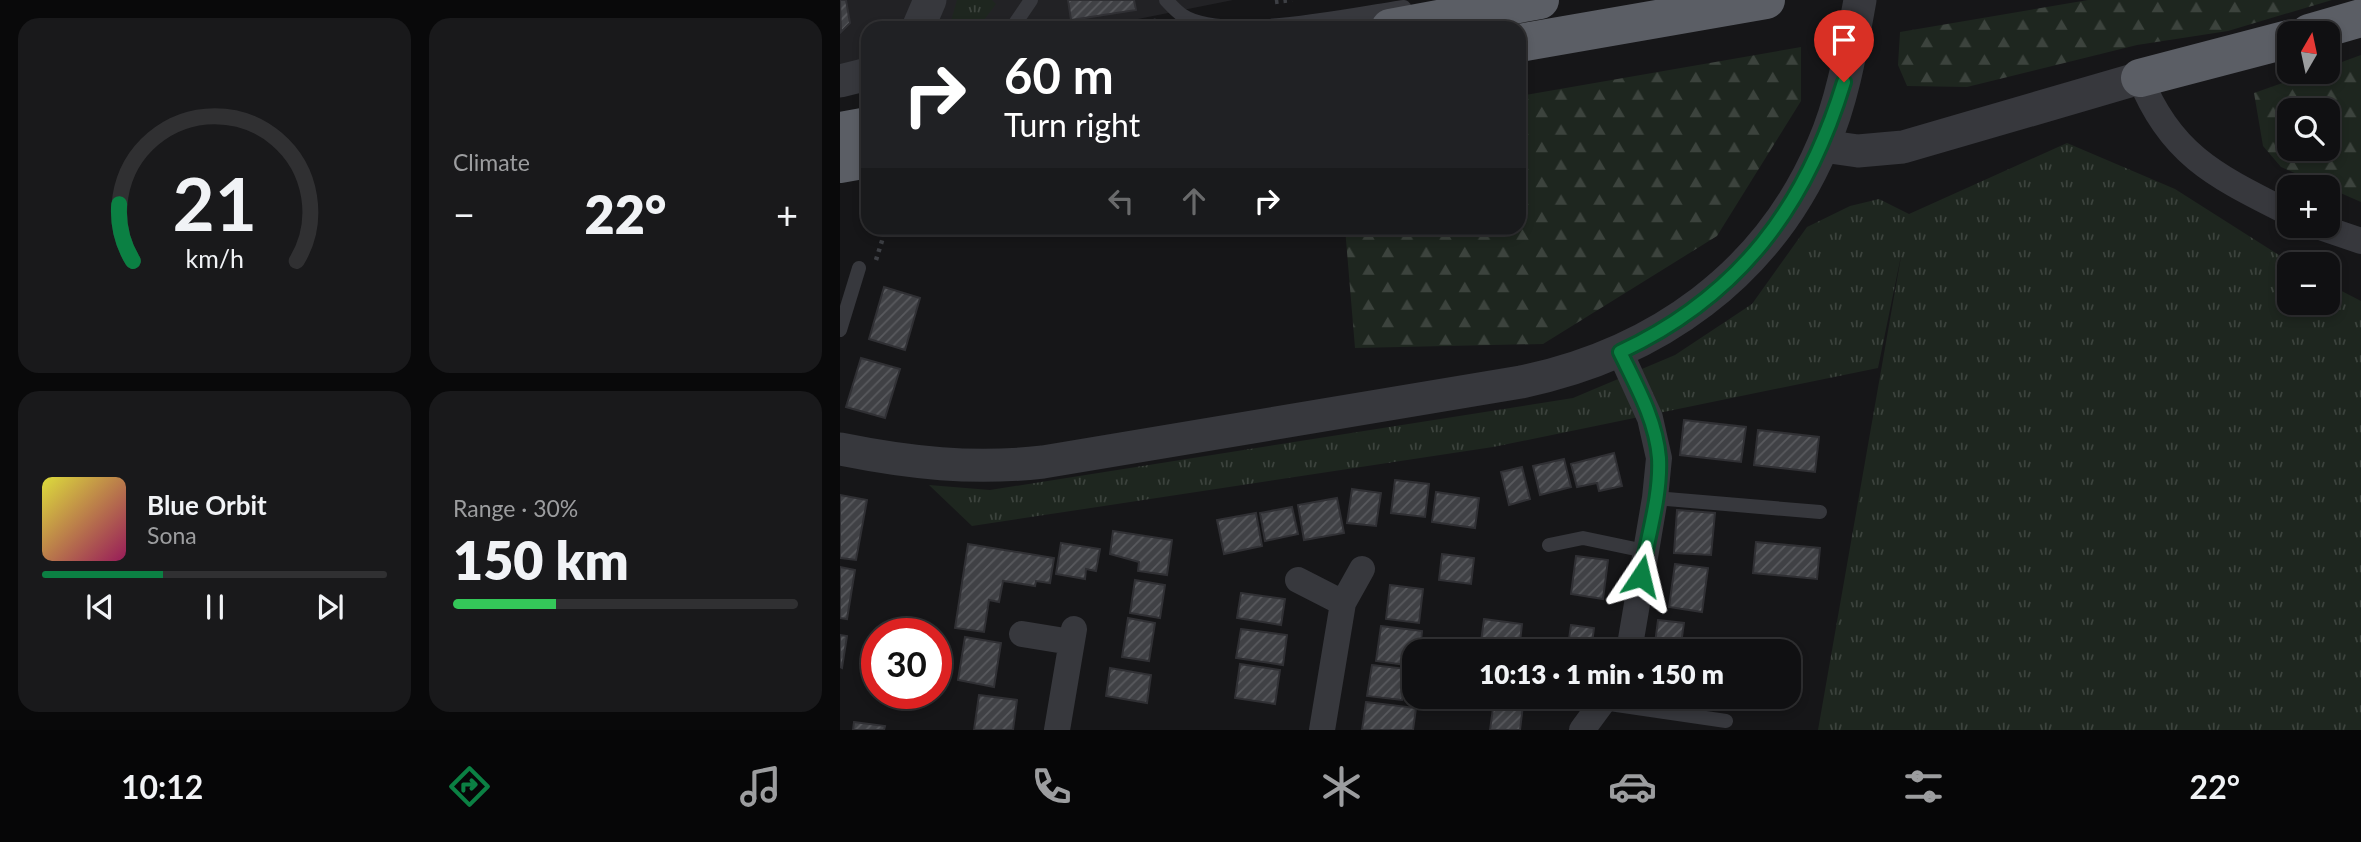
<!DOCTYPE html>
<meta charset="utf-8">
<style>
:root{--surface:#101012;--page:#19191b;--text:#f1f3f6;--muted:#9c9d9f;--line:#303032;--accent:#0b8043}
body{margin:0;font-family:Lato,sans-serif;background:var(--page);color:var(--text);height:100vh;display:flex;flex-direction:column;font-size:26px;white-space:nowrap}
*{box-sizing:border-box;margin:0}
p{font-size:23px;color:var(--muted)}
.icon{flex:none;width:38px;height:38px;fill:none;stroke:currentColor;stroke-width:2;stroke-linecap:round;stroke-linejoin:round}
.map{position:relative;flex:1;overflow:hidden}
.side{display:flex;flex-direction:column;gap:18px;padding:18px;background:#09090a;width:840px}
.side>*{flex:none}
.top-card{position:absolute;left:21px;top:21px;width:665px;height:214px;border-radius:21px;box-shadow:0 4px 10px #0003,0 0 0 2px var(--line);background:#202124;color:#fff;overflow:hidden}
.needle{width:46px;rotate:9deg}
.controls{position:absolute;left:1437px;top:21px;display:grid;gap:14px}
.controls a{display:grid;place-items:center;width:63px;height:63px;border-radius:14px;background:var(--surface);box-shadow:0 4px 10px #0003,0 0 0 2px var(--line);font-size:35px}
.speed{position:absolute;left:21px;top:618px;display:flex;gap:14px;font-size:35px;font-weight:700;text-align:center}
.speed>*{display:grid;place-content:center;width:91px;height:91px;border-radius:50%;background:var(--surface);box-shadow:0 4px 10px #0003,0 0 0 2px var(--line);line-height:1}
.speed .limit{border:10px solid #d22;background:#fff;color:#111}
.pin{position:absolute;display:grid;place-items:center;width:60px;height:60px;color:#fff;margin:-72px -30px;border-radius:50% 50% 50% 0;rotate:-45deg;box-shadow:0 0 7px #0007}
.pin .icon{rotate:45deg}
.me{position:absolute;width:77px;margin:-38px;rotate:10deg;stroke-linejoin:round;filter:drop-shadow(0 0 5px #0008)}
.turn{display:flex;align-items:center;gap:24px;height:147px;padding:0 28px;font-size:32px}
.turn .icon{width:91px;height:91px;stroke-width:2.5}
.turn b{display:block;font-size:49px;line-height:60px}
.lanes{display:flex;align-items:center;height:66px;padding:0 28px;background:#0003;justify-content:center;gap:35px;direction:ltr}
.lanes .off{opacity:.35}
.big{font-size:52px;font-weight:800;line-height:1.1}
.side .card{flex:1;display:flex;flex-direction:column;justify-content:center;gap:10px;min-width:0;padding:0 24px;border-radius:21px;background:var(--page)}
.side .dial{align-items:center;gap:0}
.dial svg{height:182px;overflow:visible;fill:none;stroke:var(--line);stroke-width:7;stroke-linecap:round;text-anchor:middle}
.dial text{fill:var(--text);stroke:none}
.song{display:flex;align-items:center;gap:21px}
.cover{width:84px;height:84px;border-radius:10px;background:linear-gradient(135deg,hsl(60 70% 55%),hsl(330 70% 35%))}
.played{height:7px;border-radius:4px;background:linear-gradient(90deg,var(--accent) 35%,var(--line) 35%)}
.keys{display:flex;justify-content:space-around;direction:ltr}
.heat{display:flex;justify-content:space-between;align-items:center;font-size:38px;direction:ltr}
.charge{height:10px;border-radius:5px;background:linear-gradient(90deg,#34c759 30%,var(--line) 0)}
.side .tiles{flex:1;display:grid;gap:18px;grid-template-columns:repeat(2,1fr)}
.trip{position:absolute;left:562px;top:639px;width:399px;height:70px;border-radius:21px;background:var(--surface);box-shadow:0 4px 10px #0003,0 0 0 2px var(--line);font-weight:800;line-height:70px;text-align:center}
.tabs{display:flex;height:112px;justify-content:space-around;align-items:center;background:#060607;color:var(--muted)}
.tabs .icon{width:49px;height:49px}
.tabs .current{color:var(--accent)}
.tabs b{font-size:32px;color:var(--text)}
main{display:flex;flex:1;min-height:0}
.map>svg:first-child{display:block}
.built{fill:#222225}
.grass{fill:url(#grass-tufts)}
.forest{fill:url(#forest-firs);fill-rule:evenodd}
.building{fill:url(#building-hatch);stroke:#303034;stroke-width:2}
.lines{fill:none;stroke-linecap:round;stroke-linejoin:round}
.path{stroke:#3d3f44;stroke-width:4.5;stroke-dasharray:3.5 5;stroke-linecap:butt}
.service{stroke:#37383d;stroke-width:14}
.minor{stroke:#37383d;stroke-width:26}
.tertiary{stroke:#37383d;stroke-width:33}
.trunk{stroke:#5b5e65;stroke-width:38}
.route-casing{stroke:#07532c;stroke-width:18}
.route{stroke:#0b8043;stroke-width:12}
</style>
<main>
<section class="side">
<div class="tiles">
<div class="card dial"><svg viewBox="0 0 100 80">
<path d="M14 69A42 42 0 1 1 86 69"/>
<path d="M14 69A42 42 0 0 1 8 44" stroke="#0b8043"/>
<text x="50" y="56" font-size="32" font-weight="700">21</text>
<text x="50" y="72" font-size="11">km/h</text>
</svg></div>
<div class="card"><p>Climate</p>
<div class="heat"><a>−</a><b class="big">22°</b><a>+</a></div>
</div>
<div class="card">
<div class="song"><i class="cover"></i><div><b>Blue Orbit</b><p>Sona</p></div></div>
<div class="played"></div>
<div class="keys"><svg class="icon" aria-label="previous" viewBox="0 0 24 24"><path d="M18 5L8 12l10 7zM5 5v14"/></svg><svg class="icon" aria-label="pause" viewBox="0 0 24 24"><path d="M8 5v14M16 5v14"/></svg><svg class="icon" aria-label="next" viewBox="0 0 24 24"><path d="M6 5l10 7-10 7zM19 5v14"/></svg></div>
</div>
<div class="card"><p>Range · 30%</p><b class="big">150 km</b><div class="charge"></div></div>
</div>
</section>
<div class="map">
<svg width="1521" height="730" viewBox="0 0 1521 730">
<defs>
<pattern id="grass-tufts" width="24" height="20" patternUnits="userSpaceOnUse" patternTransform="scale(1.75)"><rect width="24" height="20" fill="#1e261f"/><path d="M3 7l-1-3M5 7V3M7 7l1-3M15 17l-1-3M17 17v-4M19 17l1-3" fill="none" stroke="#3c433d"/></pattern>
<pattern id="forest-firs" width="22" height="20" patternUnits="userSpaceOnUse" patternTransform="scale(1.75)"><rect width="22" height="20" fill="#1e261f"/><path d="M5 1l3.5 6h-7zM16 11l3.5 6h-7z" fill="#3c433d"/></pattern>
<pattern id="building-hatch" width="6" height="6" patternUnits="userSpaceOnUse" patternTransform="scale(1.75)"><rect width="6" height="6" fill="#404145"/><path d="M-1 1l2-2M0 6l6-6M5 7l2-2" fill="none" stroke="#595a5e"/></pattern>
</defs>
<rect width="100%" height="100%" fill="#161618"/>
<path class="built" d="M0,0H393L253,28H28V69L0,73Z"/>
<path class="grass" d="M117,0H152L156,4L138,28H109Z
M1227,143L1335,189L1453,264H1449V303H1488V284L1521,301V730H978L1062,251L1038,368L653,447L132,526L89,485L150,490L733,398L835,355L912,304L967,227L1010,206L1039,199L1069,214Z"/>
<path class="forest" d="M1248,0H1492L1388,31L1297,45L1127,87L1067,86L1058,65L1060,32Z
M961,47V101L877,236L703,344L515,348L505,228H679V96Z
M1521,55V202L1441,167L1423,146L1414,93L1474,72H1488V67ZM1449,110H1488V149H1449Z"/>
<path class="building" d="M0,0H6L10,23L1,32Z
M228,0H294L296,10L231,20Z
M44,287L80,298L65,350L29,339Z
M21,358L60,369L45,418L6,407Z
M844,420L906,427L901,462L840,455Z
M918,430L979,437L975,472L914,465Z
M774,453L782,486L759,491L757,483L737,487L731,464Z
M724,459L731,487L700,495L693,466Z
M682,467L690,499L669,505L661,472Z
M555,480L589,484L585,517L551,513Z
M512,489L541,493L536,526L507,523Z
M596,492L639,498L635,528L592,522Z
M0,495L27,500L16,560L0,558Z
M497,498L504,533L464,540L458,505Z
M452,507L458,534L425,541L420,513Z
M837,510L875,513L871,555L834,553Z
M416,513L422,546L384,554L377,520Z
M273,531L332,540L327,575L298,571L299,562L270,554Z
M916,542L980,548L977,579L913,573Z
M221,543L260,549L256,571L246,569L245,579L216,574Z
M128,544L214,558L210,583L196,581L195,586L163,581L159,602L149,600L144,632L115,628Z
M602,554L634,558L631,584L599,580Z
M736,556L768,560L763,599L731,594Z
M835,564L868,568L862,612L829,607Z
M0,567L15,570L7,619L0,618Z
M295,580L325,585L320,618L290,613Z
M550,585L583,589L579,623L546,619Z
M401,593L445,599L441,625L397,618Z
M288,618L315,623L309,661L282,657Z
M644,619L682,624L679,651L640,649Z
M818,620L844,623L840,651H814Z
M731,625L754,628L751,651H721L728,646Z
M541,626L582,631L580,651H574V666L536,661Z
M401,629L447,635L443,665L396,658Z
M0,635L7,636L2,668L0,667Z
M125,637L161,643L154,687L118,680Z
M400,664L440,670L435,704L395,698Z
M532,665L567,669L562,700L527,696Z
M270,668L311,675L307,703L266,696Z
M139,695L177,700L173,730H134Z
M654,701L683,705L680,730H650Z
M526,702L576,708L573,730H522Z
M14,722L45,726L44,730H13Z"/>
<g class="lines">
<path class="path" d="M435,2L452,0
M279,28L319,20
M36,260L46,228"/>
<path class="service" d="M326,0C331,5 336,11 342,15C384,43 513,14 564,7
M172,28L191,0
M0,330L19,268
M815,498L980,512
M709,545L743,538L805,551
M763,703L886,721"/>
<path class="minor" d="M1300,78C1331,156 1378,177 1449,213
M1477,226L1521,241
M780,352L810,418L819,458L815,498L789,651
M458,580L503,603
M182,634L231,642
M217,730L234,629
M482,730L503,603L522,569
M742,730L767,696"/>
<path class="tertiary" d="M78,28L90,0
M0,81L28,74
M983,146L1018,151L1063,147L1300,78
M0,449C69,463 133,470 203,462L681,382C816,354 928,275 983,145C1003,99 1011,49 1020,0"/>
<path class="trunk" d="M550,28L700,0
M1469,33L1521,18
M679,43L926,0
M1300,78L1449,39
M0,131L28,126
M0,164L28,159"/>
</g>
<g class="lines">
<defs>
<path id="route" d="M801,576C807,538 821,497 819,458C816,420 796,385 780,352C900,296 966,206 1004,82"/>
</defs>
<use href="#route" class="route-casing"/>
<use href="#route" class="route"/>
</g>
</svg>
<div class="controls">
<a><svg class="needle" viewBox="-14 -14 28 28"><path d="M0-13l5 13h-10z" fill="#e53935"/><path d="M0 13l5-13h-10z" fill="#9c9d9f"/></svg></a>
<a><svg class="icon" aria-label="search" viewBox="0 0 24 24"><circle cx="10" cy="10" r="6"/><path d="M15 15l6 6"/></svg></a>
<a>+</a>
<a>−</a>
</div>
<div class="speed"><div class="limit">30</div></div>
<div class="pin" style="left:1004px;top:82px;background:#d93025"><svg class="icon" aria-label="arrive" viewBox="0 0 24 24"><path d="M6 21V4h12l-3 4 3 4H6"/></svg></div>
<svg class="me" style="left:801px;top:576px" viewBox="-20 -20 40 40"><path d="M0-17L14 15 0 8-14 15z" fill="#0b8043" stroke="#fff" stroke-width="4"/></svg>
<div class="trip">10:13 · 1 min · 150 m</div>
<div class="top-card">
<div class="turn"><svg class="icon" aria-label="right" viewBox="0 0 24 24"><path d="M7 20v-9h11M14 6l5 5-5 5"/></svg><div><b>60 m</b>Turn right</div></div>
<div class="lanes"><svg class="icon off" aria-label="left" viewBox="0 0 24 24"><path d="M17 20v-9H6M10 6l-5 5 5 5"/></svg><svg class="icon off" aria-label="ahead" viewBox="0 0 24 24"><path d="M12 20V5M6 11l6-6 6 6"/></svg><svg class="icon" aria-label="right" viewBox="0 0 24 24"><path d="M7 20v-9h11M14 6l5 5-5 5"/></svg></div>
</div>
</div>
</main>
<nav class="tabs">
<b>10:12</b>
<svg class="icon current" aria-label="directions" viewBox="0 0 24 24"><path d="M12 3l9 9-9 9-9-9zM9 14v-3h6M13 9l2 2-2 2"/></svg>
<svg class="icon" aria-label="music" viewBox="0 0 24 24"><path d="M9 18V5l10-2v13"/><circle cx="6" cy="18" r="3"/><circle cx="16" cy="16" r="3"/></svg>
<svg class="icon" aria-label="phone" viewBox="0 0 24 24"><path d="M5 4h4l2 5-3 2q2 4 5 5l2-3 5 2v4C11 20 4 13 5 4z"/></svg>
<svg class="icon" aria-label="climate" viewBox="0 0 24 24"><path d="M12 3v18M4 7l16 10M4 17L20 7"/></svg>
<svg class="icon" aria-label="car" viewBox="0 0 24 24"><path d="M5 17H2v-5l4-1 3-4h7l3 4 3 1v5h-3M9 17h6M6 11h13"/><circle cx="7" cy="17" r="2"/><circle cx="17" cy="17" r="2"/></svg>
<svg class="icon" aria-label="filters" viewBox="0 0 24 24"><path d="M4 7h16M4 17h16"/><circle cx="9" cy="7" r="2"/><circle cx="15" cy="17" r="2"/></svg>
<b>22°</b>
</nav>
